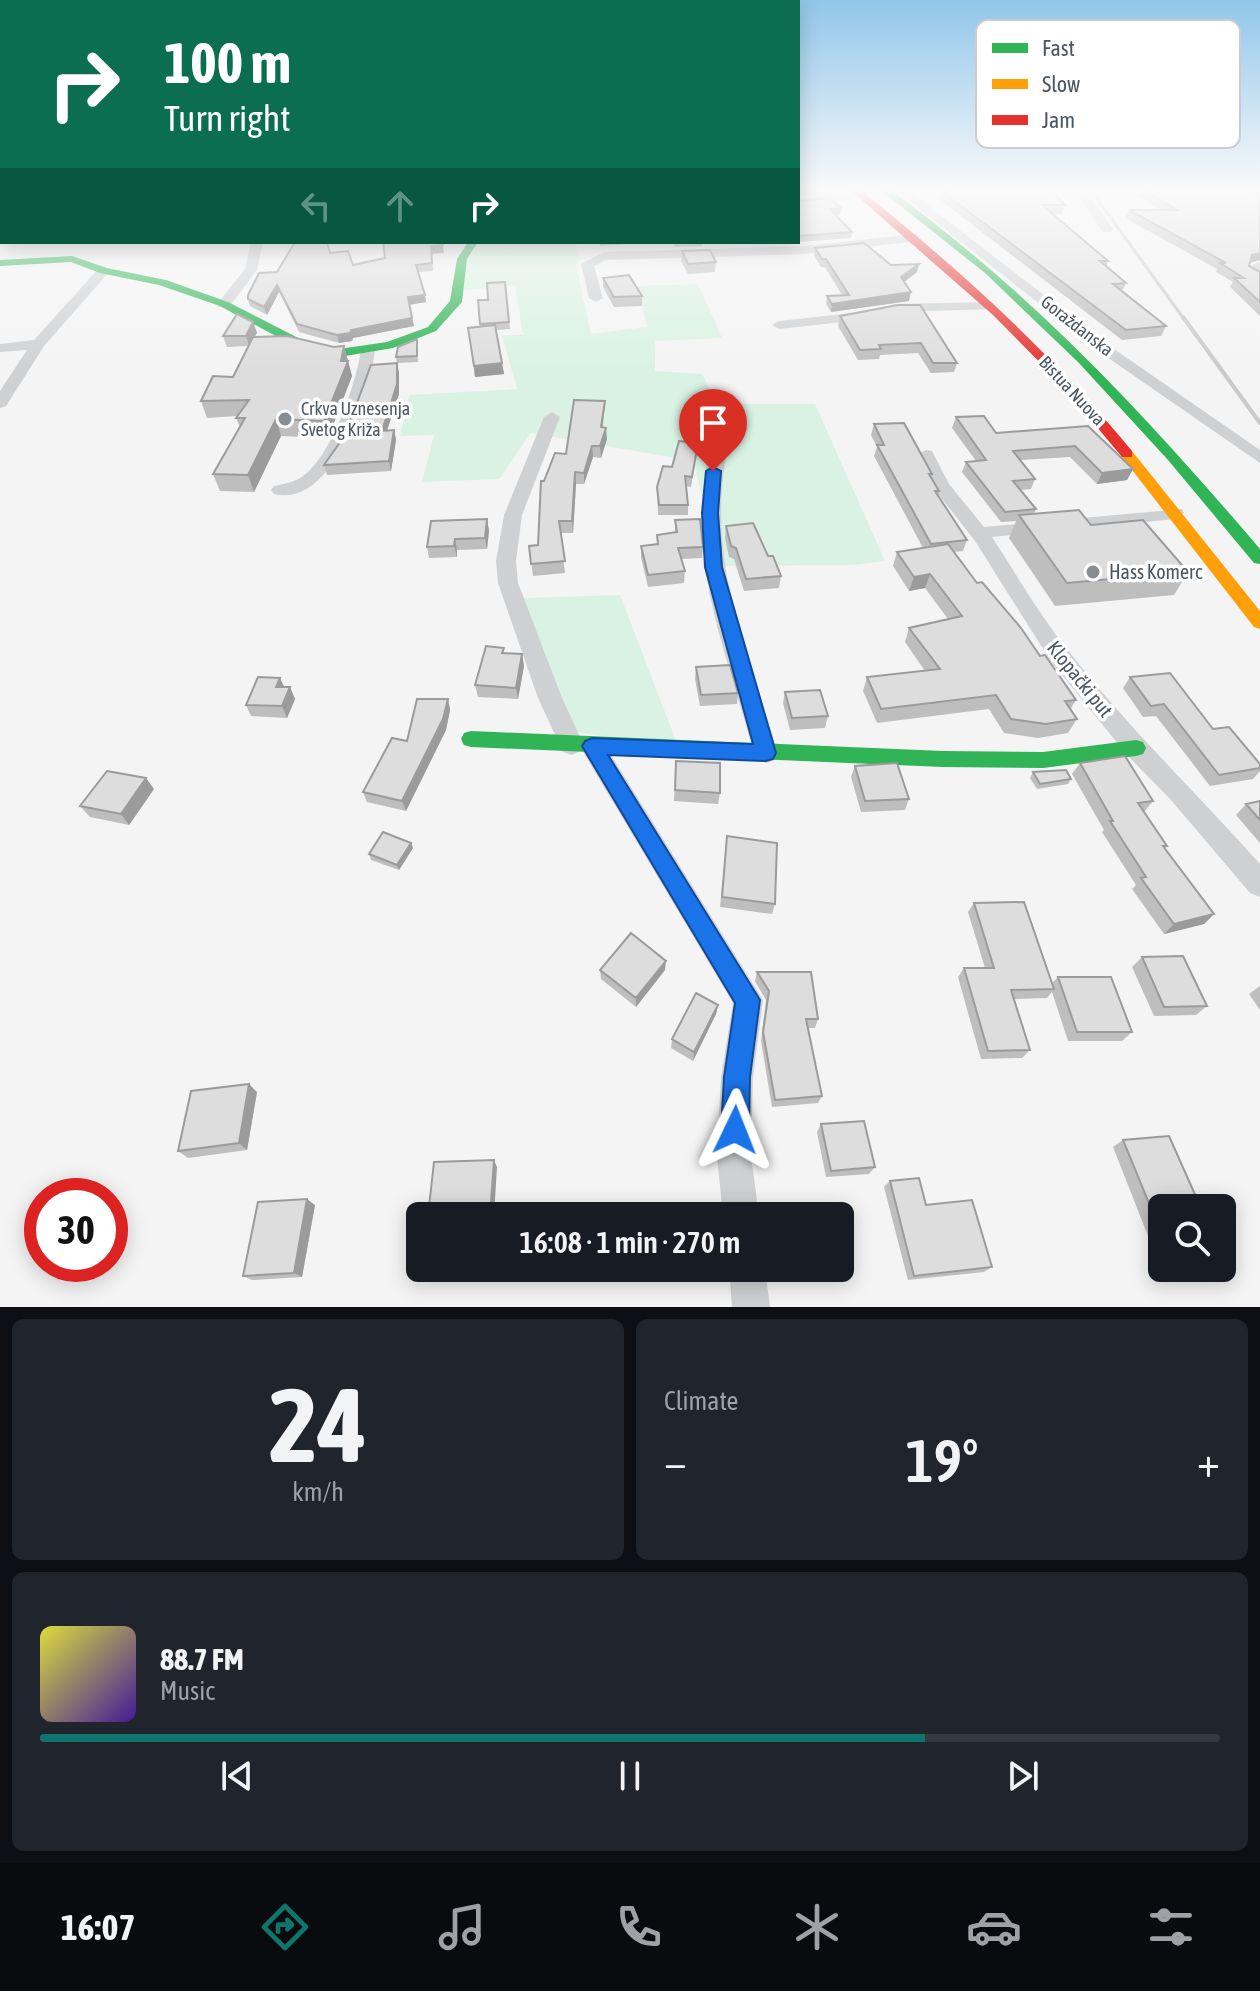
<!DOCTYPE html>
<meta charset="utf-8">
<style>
:root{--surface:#171b24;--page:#20242c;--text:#f1f3f6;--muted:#9ea1a6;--line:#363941;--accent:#0f766e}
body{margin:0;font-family:"Asap Condensed",sans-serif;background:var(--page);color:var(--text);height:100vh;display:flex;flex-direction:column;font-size:30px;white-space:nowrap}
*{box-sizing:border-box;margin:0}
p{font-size:26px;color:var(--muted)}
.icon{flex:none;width:44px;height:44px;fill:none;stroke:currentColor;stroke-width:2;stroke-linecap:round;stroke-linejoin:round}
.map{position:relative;height:1307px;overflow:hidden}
.panel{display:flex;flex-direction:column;gap:12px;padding:12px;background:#0d0f14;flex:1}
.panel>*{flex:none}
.guide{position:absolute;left:0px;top:0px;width:800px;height:244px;box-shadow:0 4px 20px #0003;background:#0b6e4f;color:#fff;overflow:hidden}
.buttons{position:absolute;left:1148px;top:1194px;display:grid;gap:16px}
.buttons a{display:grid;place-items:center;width:88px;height:88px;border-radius:12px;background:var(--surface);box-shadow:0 4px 20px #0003;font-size:40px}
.speed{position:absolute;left:24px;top:1178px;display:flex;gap:16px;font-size:40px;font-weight:700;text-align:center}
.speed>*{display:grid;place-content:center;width:104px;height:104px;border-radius:50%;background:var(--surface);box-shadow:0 4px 20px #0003;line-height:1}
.speed .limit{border:12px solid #d22;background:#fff;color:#111}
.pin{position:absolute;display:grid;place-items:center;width:68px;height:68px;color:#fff;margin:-82px -34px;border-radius:50% 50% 50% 0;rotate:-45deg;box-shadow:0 0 8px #0007}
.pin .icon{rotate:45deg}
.me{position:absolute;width:88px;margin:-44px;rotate:2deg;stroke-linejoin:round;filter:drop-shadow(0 0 6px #0008)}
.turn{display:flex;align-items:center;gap:28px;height:168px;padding:0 32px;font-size:36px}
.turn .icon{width:104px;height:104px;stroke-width:2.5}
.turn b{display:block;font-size:56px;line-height:68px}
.lanes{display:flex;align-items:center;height:76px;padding:0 32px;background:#0003;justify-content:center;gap:40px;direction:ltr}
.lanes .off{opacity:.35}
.big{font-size:60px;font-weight:600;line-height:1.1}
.panel .widget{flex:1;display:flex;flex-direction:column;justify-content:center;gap:12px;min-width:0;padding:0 28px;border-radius:12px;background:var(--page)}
.panel .dial{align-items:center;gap:0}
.dial b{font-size:104px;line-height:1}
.song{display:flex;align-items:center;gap:24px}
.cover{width:96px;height:96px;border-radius:12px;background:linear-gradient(135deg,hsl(60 70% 55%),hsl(260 70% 35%))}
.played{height:8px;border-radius:4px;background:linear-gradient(90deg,var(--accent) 75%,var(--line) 75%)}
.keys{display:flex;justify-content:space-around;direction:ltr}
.heat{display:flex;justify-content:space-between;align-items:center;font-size:44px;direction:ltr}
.panel .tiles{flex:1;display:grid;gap:12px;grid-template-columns:1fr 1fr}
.widget:last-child{grid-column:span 2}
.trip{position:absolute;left:406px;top:1202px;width:448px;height:80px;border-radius:12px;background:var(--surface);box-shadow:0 4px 20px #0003;font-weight:600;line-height:80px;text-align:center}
.menu{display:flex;height:128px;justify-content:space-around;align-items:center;background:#090b0e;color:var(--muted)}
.menu .icon{width:56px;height:56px}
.menu .selected{color:var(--accent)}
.menu b{font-size:36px;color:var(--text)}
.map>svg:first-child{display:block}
.green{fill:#d9f2e3}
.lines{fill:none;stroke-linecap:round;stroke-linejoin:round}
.street{fill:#ced0d2;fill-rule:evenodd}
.fast{fill:#30b455;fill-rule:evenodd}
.slow{fill:#ff9f0a;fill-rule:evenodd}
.jam{fill:#e5322d;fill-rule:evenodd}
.rail-far1{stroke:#c9cacc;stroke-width:3}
.rail{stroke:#c9cacc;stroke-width:4}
.wall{fill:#bebebf}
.shaded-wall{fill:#9b9b9b}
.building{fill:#ddddde;stroke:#9b9b9b;stroke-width:2}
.route{fill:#1a73e8;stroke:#114b97;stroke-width:2}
.poi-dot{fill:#868d94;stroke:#fff;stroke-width:3}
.labels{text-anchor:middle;stroke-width:7;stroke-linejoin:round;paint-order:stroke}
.far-street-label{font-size:18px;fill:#4a5661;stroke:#fff}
.far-poi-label{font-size:18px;fill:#4a5661;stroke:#fff;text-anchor:start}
.poi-label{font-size:20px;fill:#4a5661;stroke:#fff;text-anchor:start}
.street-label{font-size:20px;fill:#4a5661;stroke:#fff}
.key{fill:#fff;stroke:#c9ccd0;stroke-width:2}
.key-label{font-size:22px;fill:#4a5661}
</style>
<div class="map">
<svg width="1260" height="1307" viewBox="0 0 1260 1307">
<rect width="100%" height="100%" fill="#f4f4f4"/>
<path class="green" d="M477,242H575L580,258L576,265L591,334L647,327L637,286L698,284L722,338L655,341V371L702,374L718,404H815L885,561L854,565L717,566L694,461L531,433L499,479L422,482L434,435L400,436L409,395L517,389L502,335H523L515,286L455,291Z
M620,595L678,746L575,732L555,701L524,598Z"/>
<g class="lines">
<path class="street" d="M893,188H905L1114,349L1260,450V463L1104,355Z
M1073,188H1084L1113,229L1111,232H1103Z
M862,192L866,193V197L798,205V199Z
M915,234L919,235V241L804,254L606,260L594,266L603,298L596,302L589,298L581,264L604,252L804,246Z
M251,242H263L257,270L229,307H219L217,304L245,269Z
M1260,262V282L1247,273L1249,266Z
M99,268L110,271L44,346L6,406L0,408V391L27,350L0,352V344L34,340Z
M989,302L994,303V309L895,312L862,320L779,329L772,325L779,321L862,312L895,304Z
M368,346L375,350C370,393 333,509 274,494L271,490L274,486C284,484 295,482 303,476C332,456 356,383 361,350Z
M552,412L560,417L522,515L516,561L518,583L562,698L582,741L592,736L601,739L763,1000L753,1077L751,1156L759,1216H723L717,1156L721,1077L733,1003L582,750L572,755L563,752L538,698L498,583L496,561L504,515L544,417Z
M926,450L932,451L949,484L984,527L1182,509L1184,513L1175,519L992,537C1016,574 1039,614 1067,649C1126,726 1196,792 1260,864V897L1250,893L1171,800L1127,755L1050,660L975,541L932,486L917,455Z
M717,452L726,457C707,566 748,651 778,753L775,760L766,763L757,760L754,753C726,650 687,566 708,457Z
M729,1268H765L770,1307H732Z"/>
<path class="fast" d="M878,188H888C1033,294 1144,413 1260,549V564L1254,563L1168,460L1079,363L985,273Z
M468,242H478L467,259L462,302L436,331L393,348L339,357L298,348L220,306L159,285L100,273L71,262L0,266V260L72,256L107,268L166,280L228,302L306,342L339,349L387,342L428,327L450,301L457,259Z
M471,731L943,751L1043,752L1136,740L1143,742L1146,748L1143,754L1136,756L1043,768L943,767L471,747L464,745L461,739L464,733Z"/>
<path class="slow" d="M1127,450L1132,451L1260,611V629L1254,627L1122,457L1120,454Z"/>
<path class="jam" d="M848,188H858C958,268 1051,352 1132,451V457H1122L1061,384L993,315Z"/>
<path class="rail-far1" d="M1089,188L1184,319"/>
<path class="rail" d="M1183,317L1260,423"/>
</g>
<path class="wall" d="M937,188H1049L1065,205L1062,214H1052L1108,261L1106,266L1126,283L1122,291L1166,326L1161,336L1122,340L939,199L941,192Z
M1140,188H1248L1260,196V260L1250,263L1249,266L1260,272V316L1230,287L1233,282L1216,272L1217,269L1125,218L1129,210H1161L1137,195Z
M798,201L841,208L840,214H835L852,232L851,238L774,244L773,242H798Z
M599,242H655L600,246Z
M673,242H702V246L675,247Z
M815,248L917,272L904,282L909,301L831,312L826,304L827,296L842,295L825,267H821L814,256Z
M682,251L716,262L715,272L688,274L681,261Z
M330,253L353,265L385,258L444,253L432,254L433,271L418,272L426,302L409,304L414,326L353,338L352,341L339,343L299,332L279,292L267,315L250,306L248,299L277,272Z
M603,278L642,296V306L614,307L603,287Z
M505,282L510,329L496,330L504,374L475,377L468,328L480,327V324L488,300Z
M898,305L957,363L954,372L931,373L918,353L880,355L879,359L858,360L838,326L840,316Z
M253,322L257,333L254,337L334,347L344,346L352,376L328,438L281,436L254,492L220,491L213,474L240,427L236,418L237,416L207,418L201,401L233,377L248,346L227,347L223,336Z
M417,339L418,362L397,363L396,357Z
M399,372V394L387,430H394L396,440L391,471L327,475L324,465Z
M605,401L603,427L607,439L601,458L593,457L584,484H576L573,533H560L565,573L533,576L529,546L538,545L544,481Z
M956,417L996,433L1088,426L1133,469L1127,480L1097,484L1070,457L1021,460L1035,479L1031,489L1021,490L1036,509L1034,514L1091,525L1188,572L1174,595L1055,606L1009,538L1016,521L1001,522L962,472L966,462L976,461L952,428Z
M874,424L932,474L931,478L939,491L938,495L967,540L963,551L954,552L977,583L1076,700L1070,710L1077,719L1068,733L1038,738L1004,733L989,709L877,723L863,691L867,677L925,671L905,642L909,628L948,619L925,588L909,591L893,566L897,552L923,548L874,456L877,447L871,435Z
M698,443L691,487L686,486L688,505V515H658L657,487L672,467Z
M487,519L489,531L487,549L457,550V557L429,558L427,547Z
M675,520L703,547L702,558L681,559L685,571L684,583L648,587L641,557V546L657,544V535L675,533Z
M726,526L768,556L781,576L779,588L744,591L734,559L729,557L725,538Z
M504,648V653L522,654L524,666L518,699L478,697L475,685Z
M696,667L738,693L737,704L700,706L695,679Z
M1130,677L1260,764V771L1253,779L1210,786L1156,716L1143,717L1123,688Z
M280,678L284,687H290L295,699L287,718L251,716L246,705Z
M785,692L828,716L825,728L790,730L783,703Z
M448,699L450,710L446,730L406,811L367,802L363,792L407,741Z
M676,761L720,793L718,804L674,801Z
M1080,763L1153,801L1144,812L1167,846L1165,849L1214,914L1204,924L1164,934L1132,889L1136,885L1102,832L1104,830L1072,774Z
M855,766L909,799L905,810L861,812L851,777Z
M1033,772L1071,779L1068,784L1037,789L1030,778Z
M154,789L129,825L90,817L80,806Z
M1260,801V843L1236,815L1246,804Z
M727,836L775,904L772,914L720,907Z
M411,843L413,848L399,870L371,860L369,854Z
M974,903L1052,983L1058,977L1132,1032L1122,1041H1068L1052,992L1047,998L1014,999L1030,1050L1022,1058L981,1059L958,977L964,968H985L968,912Z
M1142,957L1207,1006L1196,1015L1154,1016L1132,967Z
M600,970H665L636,1007L601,979Z
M757,972L818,1019L815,1028H808L822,1096L818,1103L772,1107L761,1041L766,1000L755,981Z
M1260,986V1010L1249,994Z
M718,1005L716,1014L693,1061L671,1048L672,1039Z
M257,1092L247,1150L188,1158L178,1151Z
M821,1124L875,1167L869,1174L826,1177L817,1132Z
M1123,1140L1162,1208V1268H1177L1161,1269L1113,1147Z
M890,1181L926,1205L992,1267L984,1272L908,1280L884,1187Z
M315,1205L302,1277L252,1280L243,1276Z"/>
<path class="shaded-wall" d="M816,188L815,194L798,197V191Z
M841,208L840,214L829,215L830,209Z
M443,245L444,253L432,254L433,271L431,246Z
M1260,253V260L1248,263L1252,255Z
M919,264L917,272L900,285L901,277Z
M277,285L279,292L267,315L264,307Z
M911,292L909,301L831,312L832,304Z
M425,295L426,302L409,305L408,297Z
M412,318L414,326L353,338L352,341L339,343L337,335L351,330Z
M253,322L257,333L249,346L246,336Z
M344,346L352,376L328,438L324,421L341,361Z
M397,363L399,372V394L384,440L382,431Z
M502,363L504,374L475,377L474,366Z
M276,419L281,436L254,492L248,475Z
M606,428L607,439L601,458L600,446Z
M394,430L396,440L391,471L389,461Z
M592,446L593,457L584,484V473Z
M1133,469L1127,480L1097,484L1102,473Z
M575,472L576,484L573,533L572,521Z
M487,519L489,531L487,549L485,538Z
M455,539L457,550V557L454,546Z
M930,574L925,588L909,591L914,577Z
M522,654L524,666L518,699L516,688Z
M280,678L285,689L276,687Z
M290,687L295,699L287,718L282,706Z
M448,699L450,710L446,730L406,811L402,801Z
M146,778L154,789L129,825L121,814Z
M411,843L413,848L399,870L397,865Z
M1214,914L1204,924L1164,934L1174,924Z
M666,961L665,970L636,1007V998Z
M718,1005L716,1014L693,1061L694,1052Z
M249,1084L257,1092L247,1150L239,1143Z
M494,1160L497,1167L494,1216H490Z
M307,1199L315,1205L302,1277L294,1273Z"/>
<path class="building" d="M798,188H816L798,191Z
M948,188H1049L1065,205H1042L1108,261H1100L1126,283L1113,284L1166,326L1126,330L941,191L950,190Z
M1141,188H1248L1260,196V253L1252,255L1249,266L1260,272V302L1234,278H1244L1220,263H1226L1129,210H1177Z
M829,198L841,208L830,209L852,232L798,236V201Z
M295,242H327L330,253L348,251L353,265L385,258L383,242H443V245L431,246L432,263L416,265L425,295L408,297L412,318L351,330L350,333L337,335L297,324L277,285L264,307L248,299V295L259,273L277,272Z
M864,243L891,265L919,264L901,277L911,292L832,304L827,296L849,295L826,259H822L815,248Z
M710,250L716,262L688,264L682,251Z
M629,275L642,296L614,297L603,278Z
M505,282L509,322L480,324L478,300H488L487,283Z
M898,305H920L957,363H933L921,343L879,345L881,349L860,350L840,316Z
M237,314L253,322L246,336H223Z
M495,325L502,363L474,366L468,328Z
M287,336L334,347L344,346L341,361H348L324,421L276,419L248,475L213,474L245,418H236L249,400L201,401L213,376L233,377L253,337Z
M417,339V356L396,357L398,347Z
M397,363V384L382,431L394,430L389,461L324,465L345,435L371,365Z
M574,400L605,401L601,427L606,428L600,446H592L584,473L575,472L572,521H559L565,561L531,564L529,546L538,545L541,481H544L555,453L566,454Z
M984,416L996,433L1088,426L1133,469L1102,473L1075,446L1013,451L1035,479L1013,481L1036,509L1005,512L966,462L986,460L956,417Z
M904,423L932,474H929L939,491H935L967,540L931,544L877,445H884L874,424Z
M679,441L698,443L692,477L685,476L688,505H659L657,487L663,466L672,467Z
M1079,510L1091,525L1143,520L1188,572L1067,583L1019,515Z
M487,519L485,538L455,539L454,546L427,547L431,521Z
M700,519L703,547L678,548L685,571L648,575L641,546L658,544L657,535L677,532L675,520Z
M753,523L768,556H773L781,576L746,579L736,548L731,546L726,526Z
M948,544L977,583L982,582L1021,628L1040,656L1045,655L1076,700L1065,701L1077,719L1046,724L1011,719L996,695L881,709L867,677L940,669L909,628L962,616L930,574L914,577L897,552Z
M486,646L504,648L502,653L522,654L516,688L475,685Z
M730,665L738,693L701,695L696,667Z
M1170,673L1213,729L1229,727L1260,764V768L1219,775L1164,704L1151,706L1130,677Z
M258,677L280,678L276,687H290L282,706L246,705Z
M820,690L828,716L792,718L785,692Z
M417,699H448L443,719L402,801L363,792L392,738L407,741Z
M1125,756L1153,801L1138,803L1167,846H1163L1214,914L1174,924L1141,878L1146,877L1110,821H1113L1080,763Z
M676,761L720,763V793L675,790Z
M897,763L909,799L865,801L855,766Z
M1066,770L1071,779L1040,784L1033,772Z
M107,771L146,778L121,814L80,806Z
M1260,801V820L1246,804Z
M383,832L411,843L397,865L369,854Z
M727,836L777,843L775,904L722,897Z
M1024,902L1054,989L1011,990L1030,1050L988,1051L964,968H994L974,903Z
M631,933L666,961L636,998L600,970Z
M1183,956L1207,1006L1164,1007L1142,957Z
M757,972H811L818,1019H806L822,1096L775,1100L763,1032L769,991Z
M1058,977H1111L1132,1032H1077Z
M696,993L718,1005L694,1052L672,1039Z
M249,1084L239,1143L178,1151L191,1091Z
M864,1121L875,1167L831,1171L821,1124Z
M1169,1136L1201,1208H1162V1235L1123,1140Z
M494,1160L490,1216H428L434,1162Z
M919,1178L926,1205L972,1200L992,1267L914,1276L890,1181Z
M307,1199L294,1273L243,1276L258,1202Z"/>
<linearGradient id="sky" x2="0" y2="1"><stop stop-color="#91c6eb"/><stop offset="0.51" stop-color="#fafafa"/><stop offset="1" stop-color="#fafafa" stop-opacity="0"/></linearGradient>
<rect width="1260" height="371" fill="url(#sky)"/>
<path class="route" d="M713,467L721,471L718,513L722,567L776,753L773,759L766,761L608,755L760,1000L750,1077L749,1130L745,1140L735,1144L725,1140L721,1130L724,1077L735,1003L582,746L585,741L592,738L753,744L705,567L702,513L706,471Z"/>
<g class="poi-dot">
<circle cx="285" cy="419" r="8"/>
<circle cx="1093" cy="572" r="8"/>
</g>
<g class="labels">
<g class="far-street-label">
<text transform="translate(1077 326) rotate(38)" y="6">Goraždanska</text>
<text transform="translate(1072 391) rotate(47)" y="6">Bistua Nuova</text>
</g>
<g class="far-poi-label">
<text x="301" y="415">Crkva Uznesenja<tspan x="301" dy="21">Svetog Križa</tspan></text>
</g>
<g class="poi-label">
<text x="1109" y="579">Hass Komerc</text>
</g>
<g class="street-label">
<text transform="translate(1080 679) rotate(51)" y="7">Klopački put</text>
</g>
</g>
<rect x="976" y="20" width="264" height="128" rx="12" class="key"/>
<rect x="992" y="43" width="36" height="10" fill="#30b455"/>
<rect x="992" y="79" width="36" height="10" fill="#ff9f0a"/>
<rect x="992" y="115" width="36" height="10" fill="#e5322d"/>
<g class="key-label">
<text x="1042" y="56">Fast</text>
<text x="1042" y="92">Slow</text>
<text x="1042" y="128">Jam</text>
</g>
</svg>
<div class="buttons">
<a><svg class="icon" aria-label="search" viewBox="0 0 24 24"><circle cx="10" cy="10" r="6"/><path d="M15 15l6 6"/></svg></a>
</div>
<div class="speed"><div class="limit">30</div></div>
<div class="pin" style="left:713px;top:471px;background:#d93025"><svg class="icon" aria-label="arrive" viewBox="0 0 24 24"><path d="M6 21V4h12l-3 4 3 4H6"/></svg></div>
<svg class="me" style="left:735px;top:1130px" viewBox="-20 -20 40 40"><path d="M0-17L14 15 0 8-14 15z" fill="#1a73e8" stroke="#fff" stroke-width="4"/></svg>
<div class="trip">16:08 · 1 min · 270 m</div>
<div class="guide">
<div class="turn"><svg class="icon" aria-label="right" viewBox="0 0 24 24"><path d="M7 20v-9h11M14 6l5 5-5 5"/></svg><div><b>100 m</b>Turn right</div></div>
<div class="lanes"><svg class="icon off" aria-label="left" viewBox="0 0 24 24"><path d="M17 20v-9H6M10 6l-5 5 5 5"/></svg><svg class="icon off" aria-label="ahead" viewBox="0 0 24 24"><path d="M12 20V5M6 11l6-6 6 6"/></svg><svg class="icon" aria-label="right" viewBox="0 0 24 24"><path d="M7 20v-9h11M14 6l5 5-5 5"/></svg></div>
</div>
</div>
<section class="panel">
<div class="tiles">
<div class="widget dial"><b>24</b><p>km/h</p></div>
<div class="widget"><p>Climate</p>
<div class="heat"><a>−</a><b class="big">19°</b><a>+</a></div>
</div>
<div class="widget">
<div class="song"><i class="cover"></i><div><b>88.7 FM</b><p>Music</p></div></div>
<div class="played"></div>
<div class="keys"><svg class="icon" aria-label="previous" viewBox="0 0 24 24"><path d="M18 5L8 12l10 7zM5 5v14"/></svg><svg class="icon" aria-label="pause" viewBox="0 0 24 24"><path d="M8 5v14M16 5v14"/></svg><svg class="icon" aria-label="next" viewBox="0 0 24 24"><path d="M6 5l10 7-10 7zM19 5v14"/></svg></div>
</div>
</div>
</section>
<nav class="menu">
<b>16:07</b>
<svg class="icon selected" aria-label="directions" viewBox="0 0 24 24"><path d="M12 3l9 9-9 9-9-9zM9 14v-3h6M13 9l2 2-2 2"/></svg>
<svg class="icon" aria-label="music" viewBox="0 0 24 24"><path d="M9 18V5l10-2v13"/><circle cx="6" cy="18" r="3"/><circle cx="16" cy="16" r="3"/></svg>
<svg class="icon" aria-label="phone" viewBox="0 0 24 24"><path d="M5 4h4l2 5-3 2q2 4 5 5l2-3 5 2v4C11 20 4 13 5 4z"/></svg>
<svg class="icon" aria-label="climate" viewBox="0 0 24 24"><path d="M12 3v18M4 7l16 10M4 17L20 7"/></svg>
<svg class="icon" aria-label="car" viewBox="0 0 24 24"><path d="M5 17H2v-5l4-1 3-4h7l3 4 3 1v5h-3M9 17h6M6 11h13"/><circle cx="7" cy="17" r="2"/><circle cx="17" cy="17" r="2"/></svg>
<svg class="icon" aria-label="filters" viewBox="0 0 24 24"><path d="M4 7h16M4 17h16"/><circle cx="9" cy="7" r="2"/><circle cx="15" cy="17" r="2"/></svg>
</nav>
